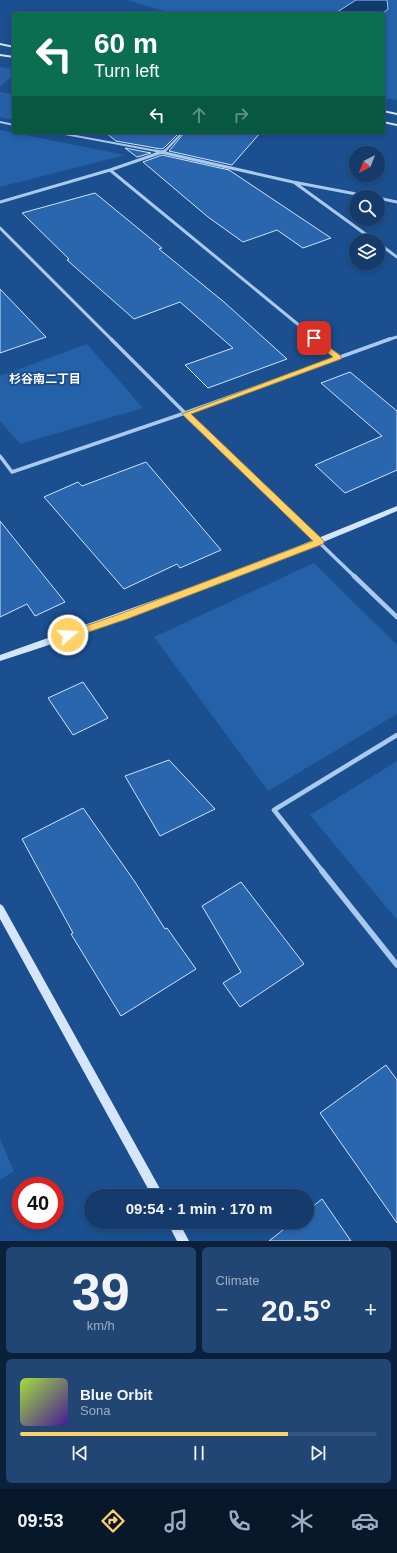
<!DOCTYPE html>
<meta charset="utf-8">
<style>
:root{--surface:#143b6b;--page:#214673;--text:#f1f3f6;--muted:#9dadc1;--line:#33557e;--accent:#ffd166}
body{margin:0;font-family:Arial,"Noto Sans JP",sans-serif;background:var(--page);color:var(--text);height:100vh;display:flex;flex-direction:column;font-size:15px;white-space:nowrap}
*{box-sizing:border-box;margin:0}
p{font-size:13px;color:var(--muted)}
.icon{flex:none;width:22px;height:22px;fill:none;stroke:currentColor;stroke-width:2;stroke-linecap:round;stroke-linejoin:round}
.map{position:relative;height:1241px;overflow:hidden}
.drawer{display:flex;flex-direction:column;gap:6px;padding:6px;background:#0b203b;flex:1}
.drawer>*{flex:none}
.top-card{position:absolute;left:12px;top:12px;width:373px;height:122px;border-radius:4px;box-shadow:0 2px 6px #0003,0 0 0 1px var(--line);background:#0b6e4f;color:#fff;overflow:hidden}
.needle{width:26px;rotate:222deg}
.controls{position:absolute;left:349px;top:146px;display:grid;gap:8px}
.controls a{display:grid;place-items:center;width:36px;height:36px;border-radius:50%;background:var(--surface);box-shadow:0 2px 6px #0003,0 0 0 1px var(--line);font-size:20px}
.speed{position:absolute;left:12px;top:1177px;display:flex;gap:8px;font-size:20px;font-weight:700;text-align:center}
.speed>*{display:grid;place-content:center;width:52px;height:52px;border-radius:50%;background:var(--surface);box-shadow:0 2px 6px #0003,0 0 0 1px var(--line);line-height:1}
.speed .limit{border:6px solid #d22;background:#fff;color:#111}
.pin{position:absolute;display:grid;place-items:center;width:34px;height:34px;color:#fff;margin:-17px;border-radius:8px;box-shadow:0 2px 6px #0006}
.me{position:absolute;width:44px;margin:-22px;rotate:71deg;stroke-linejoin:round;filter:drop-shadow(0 0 3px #0008)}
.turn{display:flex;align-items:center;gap:14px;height:84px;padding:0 16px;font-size:18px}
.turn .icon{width:52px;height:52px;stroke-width:2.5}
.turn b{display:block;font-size:28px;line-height:34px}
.lanes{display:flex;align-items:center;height:38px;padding:0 16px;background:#0003;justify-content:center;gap:20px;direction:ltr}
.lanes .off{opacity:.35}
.big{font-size:30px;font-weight:800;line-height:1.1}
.drawer .widget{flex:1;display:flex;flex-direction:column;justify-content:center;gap:6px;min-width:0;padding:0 14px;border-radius:6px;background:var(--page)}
.drawer .dial{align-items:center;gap:0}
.dial b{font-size:52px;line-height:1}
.song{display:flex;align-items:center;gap:12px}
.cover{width:48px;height:48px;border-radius:6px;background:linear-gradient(135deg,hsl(80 70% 55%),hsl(260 70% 35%))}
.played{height:4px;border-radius:2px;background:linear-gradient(90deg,var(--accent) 75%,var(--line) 75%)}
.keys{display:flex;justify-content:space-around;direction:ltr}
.heat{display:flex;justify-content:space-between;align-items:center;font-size:22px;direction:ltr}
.drawer .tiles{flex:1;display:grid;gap:6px;grid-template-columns:1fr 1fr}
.widget:last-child{grid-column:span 2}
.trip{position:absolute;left:84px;top:1189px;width:230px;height:40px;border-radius:20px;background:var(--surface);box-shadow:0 2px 6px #0003,0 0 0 1px var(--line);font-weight:800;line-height:40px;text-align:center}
.tab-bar{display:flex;height:64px;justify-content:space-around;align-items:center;background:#08182b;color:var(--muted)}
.tab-bar .icon{width:28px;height:28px}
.tab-bar .active{color:var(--accent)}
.tab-bar b{font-size:18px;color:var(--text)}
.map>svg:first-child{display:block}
.green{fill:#2461a8}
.water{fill:#123a6d;stroke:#9cc4f0}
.building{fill:#2a66ad;stroke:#cfe3fa}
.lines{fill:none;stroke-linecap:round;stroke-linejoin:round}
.street-far4{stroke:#a9c9ee;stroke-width:2}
.street-far3{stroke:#a9c9ee;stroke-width:3}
.street-far2{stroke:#a9c9ee;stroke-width:3.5}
.street-far1{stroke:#a9c9ee;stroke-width:4.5}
.street{stroke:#a9c9ee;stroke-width:5.5}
.secondary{fill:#d6e6fa;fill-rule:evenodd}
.route{fill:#ffd166;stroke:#a68842}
.labels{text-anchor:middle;stroke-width:4;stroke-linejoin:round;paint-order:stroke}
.neighbourhood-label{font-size:12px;font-weight:bold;fill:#fff;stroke:#1b4f8f}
</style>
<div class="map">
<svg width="397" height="1241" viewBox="0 0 397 1241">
<rect width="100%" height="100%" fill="#1b4f8f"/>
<path class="green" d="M127,0H397V100L383,98V14H163L164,11Z
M0,67L14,69V74L0,87Z
M0,92L14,95V120L0,117Z
M0,130L125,155L0,187Z
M87,344L143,408L20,444L0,421V376Z
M314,563L397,645V714L268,791L154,637Z
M397,761V920L310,815Z
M0,1139L14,1171L0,1180Z"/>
<path class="water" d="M356,0H387L388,9L382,14H334Z"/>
<path class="building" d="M105,132H180L164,148L161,149L116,141Z
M185,132H261L232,165L169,151Z
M125,148L151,153L137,157Z
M162,155L229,170L331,238L303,248L277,230L243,242L208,217L143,162Z
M95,193L162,248L159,249L224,302L287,359L208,388L185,365L233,348L180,302L134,319L67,260L69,259L22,213Z
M0,289L46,337L0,353Z
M350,372L397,411V470L345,493L315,465L382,436L321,383Z
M146,462L221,550L180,568L177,564L124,589L44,497L78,482L82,486Z
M0,521L65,602L35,616L27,604L0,617Z
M83,682L108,718L73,735L48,698Z
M169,760L215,809L160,836L125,776Z
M83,808L135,882L165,929L167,928L196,969L121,1016L71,934L73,933L22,839Z
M241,882L304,964L240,1007L223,983L241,972L202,906Z
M386,1065L397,1080V1223L320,1113Z
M322,1199L351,1241H269L293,1222H307V1211Z"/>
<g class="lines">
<path class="street-far4" d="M0,122L14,125
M54,132L162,152
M164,152L183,132"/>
<path class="street-far3" d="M156,151L293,182L372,197
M110,170L317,340
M295,183L375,241
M378,198L397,202
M0,202L110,170L165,151
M0,228L112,340
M378,243L397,257
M387,340L397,337"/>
<path class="street-far2" d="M111,339L185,413L355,577
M316,339L338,358
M0,456L12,472L185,413L390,339"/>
<path class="street-far1" d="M354,576L397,617
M323,872L274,810L397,735"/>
<path class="street" d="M322,871L397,965"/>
<path class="secondary" d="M0,43L14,46V48L0,45Z
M0,54L14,56V58L0,56Z
M383,110L397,113V115L383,112Z
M383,121L397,124V126L383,123Z
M397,506V511C267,567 135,618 0,661V655L197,585L296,547Z
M0,904L3,906L164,1196H152L0,919Z
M167,1222H179L189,1241H177Z"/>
</g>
<path class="route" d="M314,336L341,356V359L191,414L323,540L324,542L323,544L127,619L68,639L65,638L64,635L65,633L120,614L313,541L182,414L333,357L312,340V337Z"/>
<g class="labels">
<g class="neighbourhood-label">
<text x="45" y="383">杉谷南二丁目</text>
</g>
</g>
</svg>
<div class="controls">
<a><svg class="needle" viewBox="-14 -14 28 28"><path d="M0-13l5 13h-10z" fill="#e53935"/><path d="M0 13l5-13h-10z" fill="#9dadc1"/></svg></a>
<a><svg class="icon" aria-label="search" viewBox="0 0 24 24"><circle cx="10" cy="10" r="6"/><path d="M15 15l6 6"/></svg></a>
<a><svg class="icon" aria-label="layers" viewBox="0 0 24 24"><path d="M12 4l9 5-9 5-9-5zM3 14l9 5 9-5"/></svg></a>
</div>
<div class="speed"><div class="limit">40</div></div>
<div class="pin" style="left:314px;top:338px;background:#d93025"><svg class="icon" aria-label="arrive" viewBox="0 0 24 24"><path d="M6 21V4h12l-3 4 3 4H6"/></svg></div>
<svg class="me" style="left:68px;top:635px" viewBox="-20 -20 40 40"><circle r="17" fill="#ffd166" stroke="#fff" stroke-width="3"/><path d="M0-11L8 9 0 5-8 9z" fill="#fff"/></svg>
<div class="trip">09:54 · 1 min · 170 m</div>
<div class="top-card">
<div class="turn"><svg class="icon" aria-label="left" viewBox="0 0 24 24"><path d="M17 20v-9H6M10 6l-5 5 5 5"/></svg><div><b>60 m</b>Turn left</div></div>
<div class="lanes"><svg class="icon" aria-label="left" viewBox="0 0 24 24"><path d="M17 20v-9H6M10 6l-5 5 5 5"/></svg><svg class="icon off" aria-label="ahead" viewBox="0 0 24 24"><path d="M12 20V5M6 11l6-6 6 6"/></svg><svg class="icon off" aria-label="right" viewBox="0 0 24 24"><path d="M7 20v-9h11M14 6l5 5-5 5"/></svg></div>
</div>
</div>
<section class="drawer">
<div class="tiles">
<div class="widget dial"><b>39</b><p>km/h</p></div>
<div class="widget"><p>Climate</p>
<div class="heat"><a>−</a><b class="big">20.5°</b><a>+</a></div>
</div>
<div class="widget">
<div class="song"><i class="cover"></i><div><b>Blue Orbit</b><p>Sona</p></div></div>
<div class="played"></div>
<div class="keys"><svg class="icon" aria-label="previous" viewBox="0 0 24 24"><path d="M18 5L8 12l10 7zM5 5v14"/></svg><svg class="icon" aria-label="pause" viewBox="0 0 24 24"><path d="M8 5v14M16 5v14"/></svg><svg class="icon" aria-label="next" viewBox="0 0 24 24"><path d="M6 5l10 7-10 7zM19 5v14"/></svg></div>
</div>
</div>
</section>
<nav class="tab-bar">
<b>09:53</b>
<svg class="icon active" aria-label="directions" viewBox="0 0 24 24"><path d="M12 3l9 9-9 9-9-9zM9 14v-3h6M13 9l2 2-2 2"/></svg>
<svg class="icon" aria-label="music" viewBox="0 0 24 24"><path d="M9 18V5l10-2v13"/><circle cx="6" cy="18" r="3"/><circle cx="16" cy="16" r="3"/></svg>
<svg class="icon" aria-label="phone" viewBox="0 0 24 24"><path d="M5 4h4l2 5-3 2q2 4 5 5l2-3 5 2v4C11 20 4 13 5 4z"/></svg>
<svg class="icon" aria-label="climate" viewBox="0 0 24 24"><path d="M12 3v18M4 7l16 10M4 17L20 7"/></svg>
<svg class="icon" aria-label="car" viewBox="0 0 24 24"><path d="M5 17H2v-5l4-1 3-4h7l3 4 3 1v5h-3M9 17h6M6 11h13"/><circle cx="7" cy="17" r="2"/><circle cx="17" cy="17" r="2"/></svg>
</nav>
